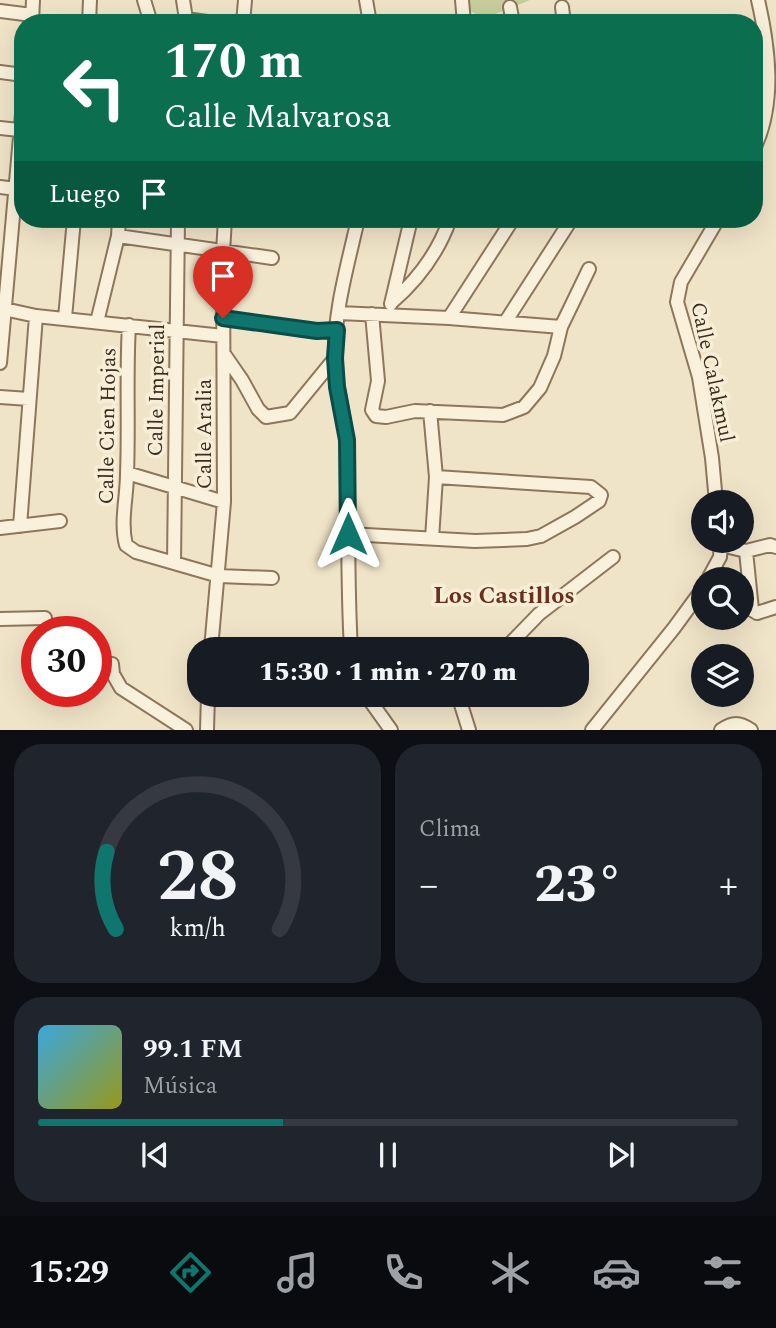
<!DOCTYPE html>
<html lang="es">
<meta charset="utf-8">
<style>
:root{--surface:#171b24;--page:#20242c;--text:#f1f3f6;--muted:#9ea1a6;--line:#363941;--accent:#0f766e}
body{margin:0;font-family:Spectral,serif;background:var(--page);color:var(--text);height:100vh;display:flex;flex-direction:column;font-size:26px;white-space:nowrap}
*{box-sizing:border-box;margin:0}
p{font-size:23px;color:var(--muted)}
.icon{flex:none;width:38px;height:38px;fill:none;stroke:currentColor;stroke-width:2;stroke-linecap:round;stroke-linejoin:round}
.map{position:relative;height:730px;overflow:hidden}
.sheet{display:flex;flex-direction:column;gap:14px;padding:14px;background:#0d0f14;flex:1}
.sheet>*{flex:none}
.top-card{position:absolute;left:14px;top:14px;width:749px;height:214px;border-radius:28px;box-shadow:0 7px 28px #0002;background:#0b6e4f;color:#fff;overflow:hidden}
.fabs{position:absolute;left:691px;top:490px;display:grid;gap:14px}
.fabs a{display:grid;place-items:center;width:63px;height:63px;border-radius:50%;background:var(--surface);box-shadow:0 7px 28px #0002;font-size:35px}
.speed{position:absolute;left:21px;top:616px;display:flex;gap:14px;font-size:35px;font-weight:700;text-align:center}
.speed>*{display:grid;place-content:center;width:91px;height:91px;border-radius:50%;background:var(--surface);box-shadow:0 7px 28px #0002;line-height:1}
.speed .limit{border:10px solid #d22;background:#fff;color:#111}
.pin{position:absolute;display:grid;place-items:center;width:60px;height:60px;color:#fff;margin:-72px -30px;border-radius:50% 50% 50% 0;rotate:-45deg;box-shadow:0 0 7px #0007}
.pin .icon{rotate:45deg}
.me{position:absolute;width:77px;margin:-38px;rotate:0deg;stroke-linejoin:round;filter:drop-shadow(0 0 5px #0008)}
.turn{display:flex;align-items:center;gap:24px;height:147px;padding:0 35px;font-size:32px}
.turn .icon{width:91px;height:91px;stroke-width:2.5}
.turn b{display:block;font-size:49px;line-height:60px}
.then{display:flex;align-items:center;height:66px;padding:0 35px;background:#0003;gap:14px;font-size:26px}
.big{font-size:52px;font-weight:800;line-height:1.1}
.sheet .widget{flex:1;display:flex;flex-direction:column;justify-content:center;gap:10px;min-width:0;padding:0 24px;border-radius:28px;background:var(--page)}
.sheet .dial{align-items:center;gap:0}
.dial svg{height:182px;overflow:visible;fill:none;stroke:var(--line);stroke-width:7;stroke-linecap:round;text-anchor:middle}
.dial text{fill:var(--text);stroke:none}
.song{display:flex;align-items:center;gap:21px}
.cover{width:84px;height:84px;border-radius:10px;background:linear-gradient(135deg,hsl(200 70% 55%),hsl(60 70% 35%))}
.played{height:7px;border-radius:4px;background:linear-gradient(90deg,var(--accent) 35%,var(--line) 35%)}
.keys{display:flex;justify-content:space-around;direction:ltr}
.heat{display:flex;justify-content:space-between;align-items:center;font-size:38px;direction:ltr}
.sheet .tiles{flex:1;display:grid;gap:14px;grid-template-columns:1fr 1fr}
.widget:last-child{grid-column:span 2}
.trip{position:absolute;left:187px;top:637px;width:402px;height:70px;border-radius:28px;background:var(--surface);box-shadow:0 7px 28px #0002;font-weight:800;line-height:70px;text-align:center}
.tab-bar{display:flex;height:112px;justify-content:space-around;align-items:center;background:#090b0e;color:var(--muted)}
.tab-bar .icon{width:49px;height:49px}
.tab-bar .selected{color:var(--accent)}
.tab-bar b{font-size:32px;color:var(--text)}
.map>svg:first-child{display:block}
.green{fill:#c9cf9b}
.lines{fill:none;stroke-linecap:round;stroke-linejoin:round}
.minor-casing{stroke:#8d765c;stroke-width:16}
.minor{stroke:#faf1dc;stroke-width:12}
.route-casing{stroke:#0a4d48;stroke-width:18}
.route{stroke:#0f766e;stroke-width:12}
.labels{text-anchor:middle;stroke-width:7;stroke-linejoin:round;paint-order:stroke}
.street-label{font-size:21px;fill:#3d2e20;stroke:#f7eed8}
.quarter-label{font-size:24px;font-weight:bold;fill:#6b2e1e;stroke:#f7eed8}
</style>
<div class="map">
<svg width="776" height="730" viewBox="0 0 776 730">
<rect width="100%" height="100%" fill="#f0e4c8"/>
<path class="green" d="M454,0H530L483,19Z"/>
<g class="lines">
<defs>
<path id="minor" d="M144,0L151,23
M183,0L186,19
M366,0L370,23
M462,0L464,23
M510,7L513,23
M562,7L564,23
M0,11L32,15
M32,22L33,0
M89,23L90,0
M170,23L186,19L214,23
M243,23L245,0
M0,72L23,75
M0,128L19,130
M754,149C776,103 769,48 758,0
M0,187L16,189
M118,236L272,258
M391,303C419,279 438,253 450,219
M391,304L411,219
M0,308L36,316L223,336
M339,313L449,318L561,327
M372,314L378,381L372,410L376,416L386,417L415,411L503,415L524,407L540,388L554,356L561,327L589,269
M65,318L74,219
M223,318L306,330H337
M449,318L513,219
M506,321L569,223V219
M97,322L118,236L119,219
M129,325C126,375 129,424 127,474C127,497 120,522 126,545L136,552L219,576L272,578
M224,354L242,380L258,409L266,417L290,413L335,358
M0,363L23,103
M0,397L29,399
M430,411L436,477L432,539
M127,473L224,502
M716,502L712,458L699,377L677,302L681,282L718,219
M20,526L36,316
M0,528L60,521
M348,534L475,541L527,539L541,536L575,517L599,501L601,495L591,487L436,477
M721,545L746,551L770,545L776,547
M746,551L752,610L757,613L776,607
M174,563L178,219
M708,579L720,557L721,541
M0,619L45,618
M211,649L224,502L223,252L225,219
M351,649C347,583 349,517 347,451C347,421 336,392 335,361C333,314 348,264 358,219
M505,649L539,614L613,557
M112,664L113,674L121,688L186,730
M366,695L391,730
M458,695L469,730
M207,730L208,695
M592,730L674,628L704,587
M721,730C733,722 739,722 751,730"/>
</defs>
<use href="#minor" class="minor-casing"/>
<use href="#minor" class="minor"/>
</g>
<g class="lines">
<defs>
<path id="route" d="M223,318L317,331L337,330L335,358L337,387L347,440L348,534"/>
</defs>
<use href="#route" class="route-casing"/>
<use href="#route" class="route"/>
</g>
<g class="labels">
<g class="street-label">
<text transform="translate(713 372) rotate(78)" y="7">Calle Calakmul</text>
<text transform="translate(156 390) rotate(-89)" y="7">Calle Imperial</text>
<text transform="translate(107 426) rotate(-89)" y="7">Calle Cien Hojas</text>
<text transform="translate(204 434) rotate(-90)" y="7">Calle Aralia</text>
</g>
<g class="quarter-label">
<text x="504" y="603">Los Castillos</text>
</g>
</g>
</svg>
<div class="fabs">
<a><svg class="icon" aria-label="sound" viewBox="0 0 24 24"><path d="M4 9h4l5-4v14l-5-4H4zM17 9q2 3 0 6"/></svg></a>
<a><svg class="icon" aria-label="search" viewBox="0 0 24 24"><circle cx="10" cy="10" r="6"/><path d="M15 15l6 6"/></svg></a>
<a><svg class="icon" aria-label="layers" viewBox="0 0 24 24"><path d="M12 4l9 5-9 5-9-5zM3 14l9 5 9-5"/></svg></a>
</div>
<div class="speed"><div class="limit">30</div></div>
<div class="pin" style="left:223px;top:318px;background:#d93025"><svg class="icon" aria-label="arrive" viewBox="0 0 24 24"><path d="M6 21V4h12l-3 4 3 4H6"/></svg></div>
<svg class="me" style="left:348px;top:534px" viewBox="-20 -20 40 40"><path d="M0-17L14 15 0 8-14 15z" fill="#0f766e" stroke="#fff" stroke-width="4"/></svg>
<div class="trip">15:30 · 1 min · 270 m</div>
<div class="top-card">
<div class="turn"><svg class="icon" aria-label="left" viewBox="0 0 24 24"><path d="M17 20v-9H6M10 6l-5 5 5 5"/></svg><div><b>170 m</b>Calle Malvarosa</div></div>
<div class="then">Luego<svg class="icon" aria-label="arrive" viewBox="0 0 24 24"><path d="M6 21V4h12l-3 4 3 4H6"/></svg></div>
</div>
</div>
<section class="sheet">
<div class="tiles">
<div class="widget dial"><svg viewBox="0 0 100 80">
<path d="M14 69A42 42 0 1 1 86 69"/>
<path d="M14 69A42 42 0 0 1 10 35" stroke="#0f766e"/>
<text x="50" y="56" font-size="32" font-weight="700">28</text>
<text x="50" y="72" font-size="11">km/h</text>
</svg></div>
<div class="widget"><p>Clima</p>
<div class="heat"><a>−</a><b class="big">23°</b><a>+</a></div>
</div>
<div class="widget">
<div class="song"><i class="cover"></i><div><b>99.1 FM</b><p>Música</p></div></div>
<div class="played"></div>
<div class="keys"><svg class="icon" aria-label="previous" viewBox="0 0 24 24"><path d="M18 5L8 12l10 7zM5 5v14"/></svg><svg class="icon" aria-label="pause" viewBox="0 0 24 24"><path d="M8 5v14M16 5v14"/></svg><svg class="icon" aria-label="next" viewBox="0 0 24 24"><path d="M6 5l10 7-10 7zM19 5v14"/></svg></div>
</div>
</div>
</section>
<nav class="tab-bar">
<b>15:29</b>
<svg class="icon selected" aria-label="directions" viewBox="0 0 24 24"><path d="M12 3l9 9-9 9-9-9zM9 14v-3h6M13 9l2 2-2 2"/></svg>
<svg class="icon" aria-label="music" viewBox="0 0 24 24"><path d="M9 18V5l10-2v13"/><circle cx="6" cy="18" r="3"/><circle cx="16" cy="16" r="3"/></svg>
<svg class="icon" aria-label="phone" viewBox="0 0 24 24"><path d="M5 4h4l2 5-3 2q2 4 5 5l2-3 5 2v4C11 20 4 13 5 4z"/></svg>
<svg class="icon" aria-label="climate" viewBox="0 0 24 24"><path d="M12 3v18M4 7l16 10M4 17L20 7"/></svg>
<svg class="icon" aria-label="car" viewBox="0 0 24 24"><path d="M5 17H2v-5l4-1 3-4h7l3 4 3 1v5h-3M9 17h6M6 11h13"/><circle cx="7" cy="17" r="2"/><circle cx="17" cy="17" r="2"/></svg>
<svg class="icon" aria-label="filters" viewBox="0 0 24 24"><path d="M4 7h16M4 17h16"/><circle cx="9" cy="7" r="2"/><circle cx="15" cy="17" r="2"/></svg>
</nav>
